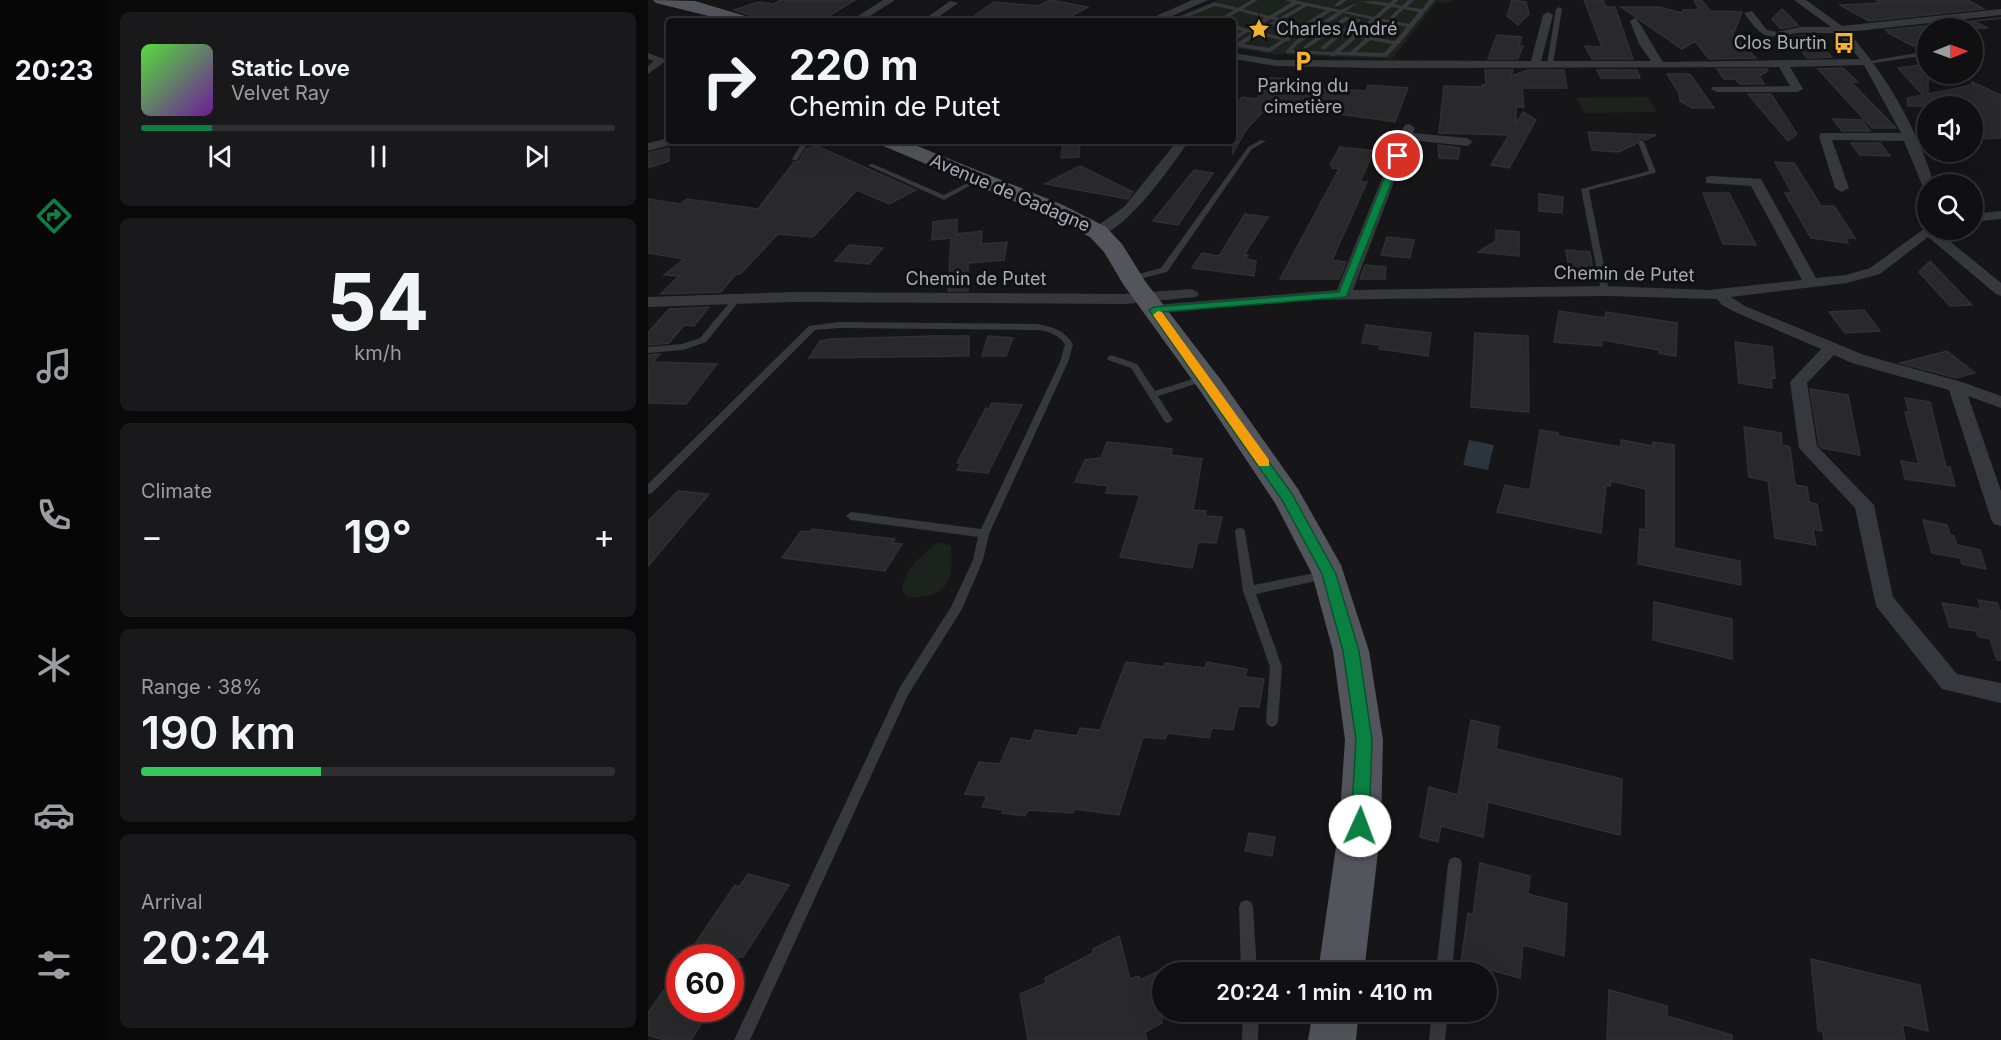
<!DOCTYPE html>
<meta charset="utf-8">
<style>
:root{--surface:#101012;--page:#19191b;--text:#f1f3f6;--muted:#9c9d9f;--line:#303032;--accent:#0b8043}
body{margin:0;font-family:Inter,sans-serif;background:var(--page);color:var(--text);height:100vh;display:flex;flex-direction:column;font-size:22px;white-space:nowrap}
*{box-sizing:border-box;margin:0}
p{font-size:20px;color:var(--muted)}
.icon{flex:none;width:33px;height:33px;fill:none;stroke:currentColor;stroke-width:2;stroke-linecap:round;stroke-linejoin:round}
.map{position:relative;flex:1;overflow:hidden}
.drawer{display:flex;flex-direction:column;gap:12px;padding:12px;background:#09090a;width:540px}
.drawer>*{flex:none}
.guide{position:absolute;left:18px;top:18px;width:570px;height:126px;border-radius:6px;box-shadow:0 6px 24px #0002,0 0 0 2px var(--line);background:#101012;color:var(--text);overflow:hidden}
.needle{width:39px;rotate:89deg}
.controls{position:absolute;left:1269px;top:18px;display:grid;gap:12px}
.controls a{display:grid;place-items:center;width:66px;height:66px;border-radius:50%;background:var(--surface);box-shadow:0 6px 24px #0002,0 0 0 2px var(--line);font-size:30px}
.speed{position:absolute;left:18px;top:944px;display:flex;gap:12px;font-size:30px;font-weight:700;text-align:center}
.speed>*{display:grid;place-content:center;width:78px;height:78px;border-radius:50%;background:var(--surface);box-shadow:0 6px 24px #0002,0 0 0 2px var(--line);line-height:1}
.speed .limit{border:9px solid #d22;background:#fff;color:#111}
.pin{position:absolute;display:grid;place-items:center;width:51px;height:51px;color:#fff;margin:-26px;border:3px solid #fff;border-radius:50%;box-shadow:0 2px 6px #0007}
.me{position:absolute;width:66px;margin:-33px;rotate:2deg;stroke-linejoin:round;filter:drop-shadow(0 0 4px #0008)}
.turn{display:flex;align-items:center;gap:21px;height:126px;padding:0 24px;font-size:27px}
.turn .icon{width:78px;height:78px;stroke-width:2.5}
.turn b{display:block;font-size:42px;line-height:51px}
.big{font-size:45px;font-weight:600;line-height:1.1}
.drawer .tile{flex:1;display:flex;flex-direction:column;justify-content:center;gap:9px;min-width:0;padding:0 21px;border-radius:9px;background:var(--page)}
.drawer .dial{align-items:center;gap:0}
.dial b{font-size:78px;line-height:1}
.song{display:flex;align-items:center;gap:18px}
.cover{width:72px;height:72px;border-radius:9px;background:linear-gradient(135deg,hsl(110 70% 55%),hsl(280 70% 35%))}
.played{height:6px;border-radius:3px;background:linear-gradient(90deg,var(--accent) 15%,var(--line) 15%)}
.keys{display:flex;justify-content:space-around;direction:ltr}
.heat{display:flex;justify-content:space-between;align-items:center;font-size:33px;direction:ltr}
.charge{height:9px;border-radius:4px;background:linear-gradient(90deg,#34c759 38%,var(--line) 0)}
.trip{position:absolute;left:504px;top:962px;width:345px;height:60px;border-radius:30px;background:var(--surface);box-shadow:0 6px 24px #0002,0 0 0 2px var(--line);font-weight:600;line-height:60px;text-align:center}
main{display:flex;flex:1;min-height:0}
.tabs{display:flex;flex-direction:column;width:108px;justify-content:space-around;align-items:center;background:#060607;color:var(--muted)}
.tabs .icon{width:42px;height:42px}
.tabs .current{color:var(--accent)}
.tabs b{font-size:27px;color:var(--text)}
.map>svg:first-child{display:block}
.green{fill:#1c231d}
.water{fill:#2c353c}
.building{fill:#29292c;stroke:#303034;stroke-width:1.5}
.lines{fill:none;stroke-linecap:round;stroke-linejoin:round}
.service{fill:#37383d;fill-rule:evenodd}
.minor{fill:#37383d;fill-rule:evenodd}
.tertiary{fill:#37383d;fill-rule:evenodd}
.primary{fill:#53555c;fill-rule:evenodd}
.route{fill:#0b8043;stroke:#07532c;stroke-width:1.5}
.slow{fill:#f59e0b}
.labels{text-anchor:middle;stroke-width:6;stroke-linejoin:round;paint-order:stroke}
.far-poi-label{font-size:18px;fill:#a8adb8;stroke:#111113;text-anchor:start}
.far-street-label{font-size:18px;fill:#a8adb8;stroke:#111113}
</style>
<main>
<nav class="tabs">
<b>20:23</b>
<svg class="icon current" aria-label="directions" viewBox="0 0 24 24"><path d="M12 3l9 9-9 9-9-9zM9 14v-3h6M13 9l2 2-2 2"/></svg>
<svg class="icon" aria-label="music" viewBox="0 0 24 24"><path d="M9 18V5l10-2v13"/><circle cx="6" cy="18" r="3"/><circle cx="16" cy="16" r="3"/></svg>
<svg class="icon" aria-label="phone" viewBox="0 0 24 24"><path d="M5 4h4l2 5-3 2q2 4 5 5l2-3 5 2v4C11 20 4 13 5 4z"/></svg>
<svg class="icon" aria-label="climate" viewBox="0 0 24 24"><path d="M12 3v18M4 7l16 10M4 17L20 7"/></svg>
<svg class="icon" aria-label="car" viewBox="0 0 24 24"><path d="M5 17H2v-5l4-1 3-4h7l3 4 3 1v5h-3M9 17h6M6 11h13"/><circle cx="7" cy="17" r="2"/><circle cx="17" cy="17" r="2"/></svg>
<svg class="icon" aria-label="filters" viewBox="0 0 24 24"><path d="M4 7h16M4 17h16"/><circle cx="9" cy="7" r="2"/><circle cx="15" cy="17" r="2"/></svg>
</nav>
<section class="drawer">
<div class="tile">
<div class="song"><i class="cover"></i><div><b>Static Love</b><p>Velvet Ray</p></div></div>
<div class="played"></div>
<div class="keys"><svg class="icon" aria-label="previous" viewBox="0 0 24 24"><path d="M18 5L8 12l10 7zM5 5v14"/></svg><svg class="icon" aria-label="pause" viewBox="0 0 24 24"><path d="M8 5v14M16 5v14"/></svg><svg class="icon" aria-label="next" viewBox="0 0 24 24"><path d="M6 5l10 7-10 7zM19 5v14"/></svg></div>
</div>
<div class="tile dial"><b>54</b><p>km/h</p></div>
<div class="tile"><p>Climate</p>
<div class="heat"><a>−</a><b class="big">19°</b><a>+</a></div>
</div>
<div class="tile"><p>Range · 38%</p><b class="big">190 km</b><div class="charge"></div></div>
<div class="tile"><p>Arrival</p><b class="big">20:24</b></div>
</section>
<div class="map">
<svg width="1353" height="1040" viewBox="0 0 1353 1040">
<rect width="100%" height="100%" fill="#161618"/>
<path class="green" d="M570,0H805L802,3L789,2L744,59L624,54L585,48V21H517Z
M999,97L1009,112L936,113L928,98Z
M290,542L303,546C306,582 299,598 260,597L254,590C257,568 273,556 290,542Z"/>
<path class="water" d="M821,440L846,445L840,470L815,465Z"/>
<path class="building" d="M133,0H207L172,21H108L105,16L86,10L110,2L125,4Z
M402,0L440,7L415,21H319L346,2L390,6Z
M864,0L878,2L881,14L870,25L859,16Z
M936,0H955L958,7H967L985,59H944L937,46L954,47Z
M1046,0H1053L1063,11L1094,12L1086,32L1082,31L1108,58L1061,59L1047,41L1034,49L973,7H1011L1034,13L1035,10H1051Z
M1228,0H1320L1336,9L1221,21L1192,5L1233,3Z
M1134,9L1150,25L1133,29L1124,19Z
M1353,18L1325,21L1340,28H1280V44L1265,46L1239,32H1241L1238,30Z
M849,35L874,37L871,46H875L870,59H840Z
M1161,35L1184,57L1159,58L1140,37Z
M1271,65L1280,69V94L1324,85V82L1353,95V138L1324,139V106H1260L1259,98L1275,95L1250,68Z
M1195,68L1210,82H1203L1248,128H1224L1170,69Z
M1069,69H1119L1120,71L1111,76L1116,84H1092L1087,79H1076Z
M837,70H865L863,76L880,70H916L919,88H874L876,107H868V124L875,112L888,120L861,168L843,165L861,135L791,133L796,86L838,87L834,85L838,84Z
M949,70H989L992,78H953Z
M1019,74H1042L1066,108H1044L1032,101L1031,93Z
M617,78L640,79L638,86L677,89L718,91L720,85L760,88L747,122L622,104L598,130L585,153V108L594,97L609,99Z
M1100,94H1123L1149,134L1140,141Z
M1185,119L1214,120L1222,131H1194Z
M940,132L1008,135L997,140L992,138L988,144L970,152L944,150Z
M415,141H432L431,157L413,158Z
M1203,143H1232L1242,156L1212,155Z
M790,145L812,148L810,159L791,158Z
M169,146L268,190L241,204L209,190L165,237L130,234L92,274H88L73,292L13,294L31,276L16,275L36,259L0,253V199L32,204L39,199L110,209L146,162L151,161L158,149Z
M692,147L726,151L712,182H719L684,260L698,262L691,279H632L691,169L684,168L685,165H682Z
M21,148V161L0,168V153Z
M1127,162L1146,163L1173,206H1186L1207,238H1197L1200,243L1163,238L1137,193H1144Z
M432,166L485,192L480,199L397,184Z
M546,170L565,173L530,225L505,221Z
M1055,193H1081L1108,245L1075,244Z
M891,194L915,197L914,213L891,211Z
M597,214L620,217L596,255H600L597,259L608,261L606,276L544,268L554,253L571,256Z
M309,219V234L334,231L333,244L359,242L356,260L320,263V291H300L303,238L284,240L285,222Z
M848,230L871,232V256L830,252L848,241Z
M739,237L766,240L762,258L733,255Z
M201,245L235,248L221,264L187,261Z
M918,250L942,252L946,277L922,276Z
M1282,261L1324,305L1302,306L1271,272Z
M717,265L738,267L737,279H712Z
M61,307L46,326L36,325L21,343L0,345V333L21,309Z
M1216,310L1232,331L1197,333L1181,312Z
M911,311L957,318L958,312L1029,323L1028,356L1011,353V350L954,340V346L906,342Z
M718,325L783,333L780,356L731,349L732,345L714,343Z
M827,333L880,336L881,412L823,407Z
M286,336H321V356L161,358L172,341L182,339Z
M340,336L365,338L358,356H334Z
M1087,342L1124,347L1127,378L1123,377L1124,388L1091,383Z
M1299,351L1327,373L1308,378L1252,363Z
M12,354L5,362L69,364L38,404L0,403V355Z
M1162,389L1200,395L1212,455L1174,448L1171,445Z
M1257,398L1282,402L1298,467H1302L1307,486L1257,479L1253,461L1271,464L1257,412H1261Z
M344,403L374,405L340,473L309,470L313,463H309L338,408L341,409Z
M1096,427L1133,433L1134,445L1142,447L1147,485L1159,487L1161,502L1169,504L1174,531L1165,529L1168,545L1127,538L1120,481L1101,477Z
M892,430L910,433V436L973,447V440L1005,446V442L1026,445V548L1092,561L1093,585L990,564L992,529L998,530V489L963,481L962,486L958,485L953,533L849,512L857,485L882,490Z
M459,442L524,449L523,455L554,459L545,510L558,511L557,516L574,517L568,543L550,542L544,568L472,557L492,495L458,493L460,486L427,482L437,460L453,458Z
M30,491L61,494L0,566V521Z
M1275,520L1299,525L1302,535L1306,536L1309,545L1332,550L1338,569L1314,564L1312,558L1284,553Z
M164,529L247,539L244,543L254,544L237,571L134,558L153,531L162,532Z
M1330,600L1349,603L1353,613V660H1349L1342,639L1330,636L1328,631L1302,627L1294,603L1333,609Z
M1006,602L1084,619V659L1005,640Z
M478,662L516,667L517,663L557,668L559,662L599,669L597,677L616,679L611,707L590,706L585,730L564,728L561,738L519,733L517,739L495,737L471,815L427,809L425,813L380,810L377,816L354,813L356,810L334,807L339,796L317,794L331,762L352,764L363,738L383,741L387,730L429,736L432,728L452,730Z
M823,720L851,727L848,749L974,779L972,835L840,802L835,837L793,826L790,842L772,837L781,787L810,795Z
M601,833L627,837L624,856L597,851Z
M832,863L882,876L880,894L919,904L916,956L875,945L872,978L813,962L820,913L825,915Z
M100,874L141,885L95,957H38L87,885L91,887Z
M471,936L482,979L491,976L492,980L509,972L514,993V1023L497,1032L499,1040H380L372,994L398,983L397,978L445,953V949Z
M1163,959L1272,985L1280,1031L1254,1024L1257,1040H1176L1175,1032L1170,1030Z
M32,967V1008H63L43,1040H16L0,1035V1013Z
M961,990L1019,1006V1016L1084,1035V1040H959Z"/>
<g class="lines">
<path class="service" d="M603,0H610L595,9L621,16L644,2L636,0H646L693,10C713,0 718,0 741,3L745,0H751L746,4L754,6L760,0H766L759,7L774,9L781,0H787L751,44L738,57L688,55L685,57L682,55L638,53V51L647,41L689,12L683,11L642,39V41H638L622,52L585,46V42L589,43L605,33L600,32L585,41V37L595,31L585,29V25L599,29L617,18L591,11L575,21H568L586,10L567,6L542,16L560,21C552,21 545,18 538,18C533,18 528,21 522,21L567,2L590,8ZM713,1L714,2L738,6L726,17L698,11ZM649,4L654,5L631,18L627,17ZM659,6L678,10L656,24L637,19ZM743,7L751,8L742,17L745,19L756,9L771,12L761,24L731,18ZM695,13L723,19L707,33L699,32L712,21V19H708L693,31L686,29L701,19V17H697L681,28L674,27ZM623,19L628,20L609,31L604,30ZM728,20L735,22L720,36L712,34ZM633,22L653,26L637,38L614,32ZM740,23L759,27L747,41L725,37ZM671,30L677,31L656,46V48H660L683,32L690,33L673,47V49H677L695,34L704,36L685,52L644,50L651,43ZM611,35L633,40L621,48L595,44ZM709,37L717,39L702,52H692ZM722,40L744,44L736,53L708,52Z
M693,0H699L691,6H687V4Z
M911,7L914,9L905,64L902,66L899,64L908,9Z
M1280,51V55L1219,64L1216,62Z
M613,140L618,141L604,149L519,272L483,281H480V277L513,268L600,147Z
M993,140L996,142L1008,172L1007,173L941,190L961,291L957,293L953,291L933,189L1001,171L990,142Z
M155,141H161L149,160H145L144,159Z
M221,164H225L296,195L329,178L334,179L296,200L221,166Z
M86,297H89L93,299L58,342L35,350L0,353V347L34,344L52,338Z
M191,322L389,324C405,327 416,330 425,344L420,362L341,534L335,560L314,609L260,695L102,1040H86L252,687L303,607L325,560L330,537L203,520L198,516L203,512L333,529L412,362L417,344C409,334 401,331 389,330L191,328L167,330L4,493L0,494V484L161,326Z
M463,355L489,364L507,391L557,375L562,378L560,380L510,396L525,420L520,423L517,422L483,368L460,360L459,358Z
M592,528L596,529L597,532L606,585L677,571L681,572L683,575L681,578L677,579L608,594L634,667L630,721L628,725L624,727L620,725L618,721L622,667L595,591L587,532L588,529Z
M807,857L812,859L814,864L804,972H788L800,864L802,859Z
M598,900L603,902L605,907L609,972H593L591,907L593,902Z
M595,1011H611L610,1040H594Z
M784,1011H800L797,1040H781Z"/>
<path class="minor" d="M235,0H247L214,21H202Z
M1146,0H1158L1194,26L1353,9V15L1200,32C1238,74 1270,130 1286,184L1275,187L1256,141L1184,140L1201,188L1194,192L1187,188L1171,136L1173,133H1253L1216,65L1142,67L1155,89L1149,92H1069L1063,89L1065,87L1142,86L1131,67L727,68L628,66L585,59V53L628,60L883,61L895,15L900,12L905,15L893,61H1003L991,44L982,21L987,18C991,20 1009,53 1015,62L1212,59L1189,33C1177,34 1164,32 1151,33C1118,37 1118,43 1096,13L1104,11L1119,30L1129,32L1152,27H1183Z
M302,1L310,3L285,21H274Z
M0,53L19,60L0,74V66L6,61L0,59Z
M761,124L767,128L765,133L819,138L825,142L819,146L762,140L705,290L957,286L1061,290L1154,280L1103,186L1058,183V177L1063,176L1113,179L1168,278L1198,275L1222,268L1280,226V230H1288L1353,283V296L1348,294L1280,237L1232,274L1199,283L1083,297L1097,306L1216,355L1314,382L1353,396V408L1320,396L1353,491V526L1346,524L1343,519L1301,390L1204,363L1186,355L1159,383L1169,446L1226,505L1245,597L1309,674L1353,683V703L1294,689L1228,606L1207,508L1151,448L1142,382L1173,349L1087,312L1074,305L1069,299L957,296L663,300L501,313L498,310L501,307L506,305L689,290L751,136L757,125Z
M21,138V141H28L26,144L0,151V143Z
M529,141H541C526,162 472,242 445,235V229L476,207Z
M1353,211V219L1324,222V214Z
M543,289L548,291L551,294L548,297L476,304L146,302L0,307V297L146,292L476,294Z"/>
<path class="tertiary" d="M544,0H560L513,21H497Z"/>
<path class="primary" d="M5,0L47,1L104,18L106,21H81L8,3Z
M230,141H257L415,205L458,227L474,244L497,281L573,380L650,489L693,565L721,651L735,740L733,826L716,972H670L691,826L697,740L685,651L664,574L627,503L553,392L475,284L456,252L442,237L399,215L233,145Z
M665,1011H711L708,1040H660Z"/>
</g>
<path class="route" d="M750,154L754,156L698,297L514,312L644,494L688,574L711,651L724,740L721,826L718,833L712,835L706,833L703,826L708,740L695,651L674,574L634,500L501,310L506,307L691,292L745,156Z"/>
<path class="slow" d="M510,311L514,312L621,460V466H611L505,315Z"/>
<defs>
<symbol id="sight-bare" viewBox="-9 -9 18 18"><path d="M0-6L1.8-2.2L6-1.7L2.9 1.2L3.7 5.4L0 3.3L-3.7 5.4L-2.9 1.2L-6-1.7L-1.8-2.2Z" fill="#f2b134" stroke="#111113" stroke-width="2.5" paint-order="stroke"/></symbol>
<symbol id="bus-bare" viewBox="-9 -9 18 18"><path d="M-5-6H5V4H4V6H2V4H-2V6H-4V4H-5ZM-3.5-4V0h7V-4ZM-3.5 1.2v1.5H-2V1.2ZM2 1.2v1.5H3.5V1.2Z" fill="#f2b134" stroke="#111113" stroke-width="2.5" paint-order="stroke"/></symbol>
<symbol id="parking-bare" viewBox="-9 -9 18 18"><path d="M-3.5-5.5H1a3.5 3.5 0 0 1 0 7H-1V5.5H-3.5ZM-1-3.4V-.6H.8a1.4 1.4 0 0 0 0-2.8Z" fill="#f2b134" stroke="#111113" stroke-width="2.5" paint-order="stroke"/></symbol>
</defs>
<g fill-rule="evenodd">
<use href="#sight-bare" x="596" y="14" width="30" height="30"/>
<use href="#bus-bare" x="1181" y="28" width="30" height="30"/>
<use href="#parking-bare" x="640" y="46" width="30" height="30"/>
</g>
<g class="labels">
<g class="far-poi-label">
<text x="628" y="35">Charles André</text>
<text x="1179" y="49" text-anchor="end">Clos Burtin</text>
<text x="655" y="92" text-anchor="middle">Parking du<tspan x="655" dy="21">cimetière</tspan></text>
</g>
<g class="far-street-label">
<text transform="translate(362 193) rotate(23)" y="6">Avenue de Gadagne</text>
<text transform="translate(976 274) rotate(1)" y="6">Chemin de Putet</text>
<text x="328" y="285">Chemin de Putet</text>
</g>
</g>
</svg>
<div class="controls">
<a><svg class="needle" viewBox="-14 -14 28 28"><path d="M0-13l5 13h-10z" fill="#e53935"/><path d="M0 13l5-13h-10z" fill="#9c9d9f"/></svg></a>
<a><svg class="icon" aria-label="sound" viewBox="0 0 24 24"><path d="M4 9h4l5-4v14l-5-4H4zM17 9q2 3 0 6"/></svg></a>
<a><svg class="icon" aria-label="search" viewBox="0 0 24 24"><circle cx="10" cy="10" r="6"/><path d="M15 15l6 6"/></svg></a>
</div>
<div class="speed"><div class="limit">60</div></div>
<div class="pin" style="left:750px;top:156px;background:#d93025"><svg class="icon" aria-label="arrive" viewBox="0 0 24 24"><path d="M6 21V4h12l-3 4 3 4H6"/></svg></div>
<svg class="me" style="left:712px;top:826px" viewBox="-20 -20 40 40"><circle r="19" fill="#fff"/><path d="M0-13L10 11 0 6-10 11z" fill="#0b8043"/></svg>
<div class="trip">20:24 · 1 min · 410 m</div>
<div class="guide">
<div class="turn"><svg class="icon" aria-label="right" viewBox="0 0 24 24"><path d="M7 20v-9h11M14 6l5 5-5 5"/></svg><div><b>220 m</b>Chemin de Putet</div></div>
</div>
</div>
</main>
